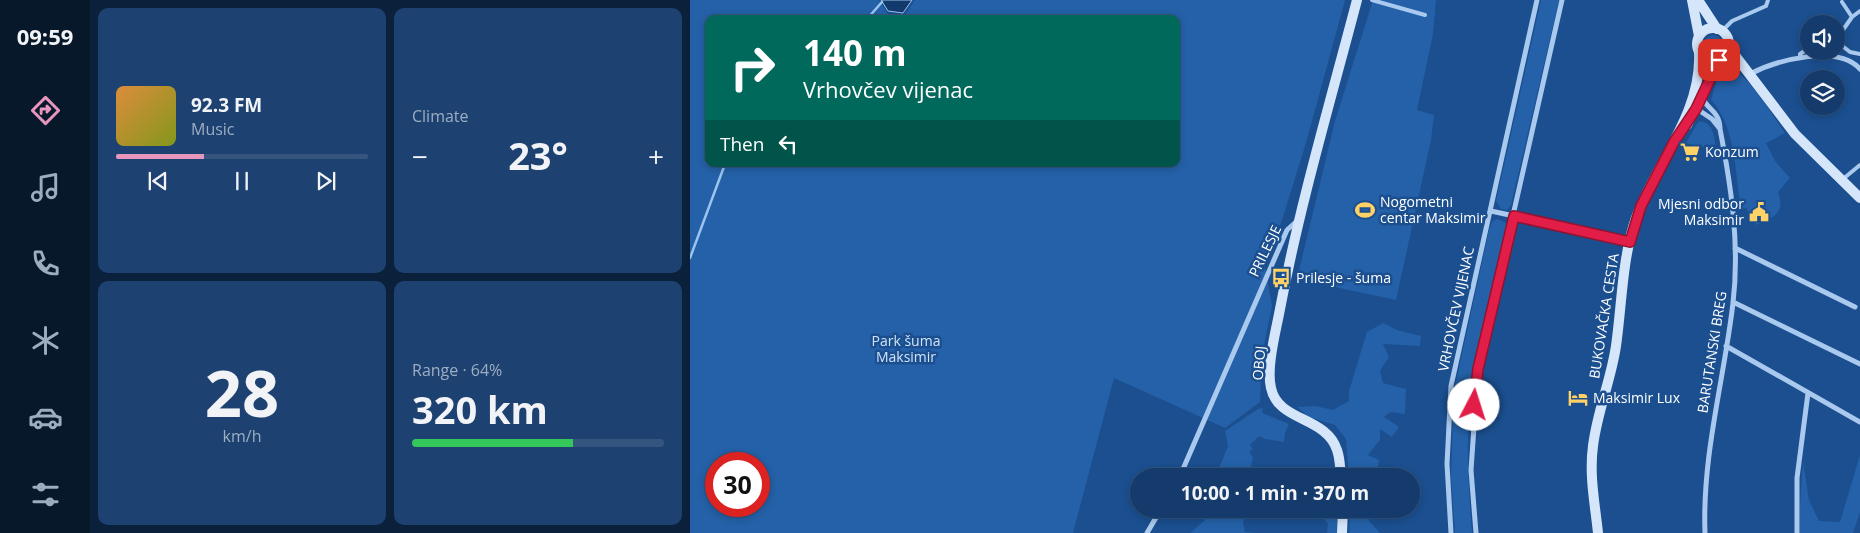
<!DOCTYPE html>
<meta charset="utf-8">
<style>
:root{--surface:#143b6b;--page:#1d4271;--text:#f1f3f6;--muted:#9dadc1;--line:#33557e;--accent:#e797bd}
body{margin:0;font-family:"Open Sans",sans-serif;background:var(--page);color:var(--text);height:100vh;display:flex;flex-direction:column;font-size:19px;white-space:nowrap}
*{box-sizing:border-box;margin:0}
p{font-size:16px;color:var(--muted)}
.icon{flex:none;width:28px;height:28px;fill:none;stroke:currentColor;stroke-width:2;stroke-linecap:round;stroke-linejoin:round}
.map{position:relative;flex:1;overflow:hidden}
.details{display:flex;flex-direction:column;gap:8px;padding:8px;background:#0b203b;width:600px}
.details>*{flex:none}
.top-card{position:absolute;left:15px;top:15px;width:475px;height:152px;border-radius:10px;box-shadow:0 2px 8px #0003,0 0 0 1px var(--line);background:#00695c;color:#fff;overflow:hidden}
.fabs{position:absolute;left:1110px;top:15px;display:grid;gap:10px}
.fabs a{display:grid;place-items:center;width:45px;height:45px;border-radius:50%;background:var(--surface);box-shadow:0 2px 8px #0003,0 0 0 1px var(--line);font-size:25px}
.speed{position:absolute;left:15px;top:452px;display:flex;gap:10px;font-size:25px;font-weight:700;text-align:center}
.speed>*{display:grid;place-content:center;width:65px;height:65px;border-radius:50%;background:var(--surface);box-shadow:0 2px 8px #0003,0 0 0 1px var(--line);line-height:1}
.speed .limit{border:8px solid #d22;background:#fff;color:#111}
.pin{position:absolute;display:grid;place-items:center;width:42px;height:42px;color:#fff;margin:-21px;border-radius:10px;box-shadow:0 2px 8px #0006}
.me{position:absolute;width:55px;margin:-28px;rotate:5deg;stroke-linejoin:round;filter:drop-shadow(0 0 4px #0008)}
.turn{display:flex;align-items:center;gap:18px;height:105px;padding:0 15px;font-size:22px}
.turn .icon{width:65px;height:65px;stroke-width:2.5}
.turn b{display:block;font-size:35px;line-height:42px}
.then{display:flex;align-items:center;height:48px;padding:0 15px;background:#0003;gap:10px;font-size:19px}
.big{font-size:38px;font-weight:700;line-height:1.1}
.details .card{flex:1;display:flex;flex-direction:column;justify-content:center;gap:8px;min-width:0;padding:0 18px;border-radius:10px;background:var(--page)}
.details .dial{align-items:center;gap:0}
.dial b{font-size:65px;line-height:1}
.song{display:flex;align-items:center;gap:15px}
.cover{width:60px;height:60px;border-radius:8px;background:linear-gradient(135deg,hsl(30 70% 55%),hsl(70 70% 35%))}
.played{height:5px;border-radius:2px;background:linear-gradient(90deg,var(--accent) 35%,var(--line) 35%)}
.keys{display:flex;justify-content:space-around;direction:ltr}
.heat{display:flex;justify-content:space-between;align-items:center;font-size:28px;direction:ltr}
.charge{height:8px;border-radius:4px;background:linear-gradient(90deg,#34c759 64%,var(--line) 0)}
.details .tiles{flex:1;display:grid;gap:8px;grid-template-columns:repeat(2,1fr)}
.trip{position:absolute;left:440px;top:468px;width:290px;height:50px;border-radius:25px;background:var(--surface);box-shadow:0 2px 8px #0003,0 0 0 1px var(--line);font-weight:700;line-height:50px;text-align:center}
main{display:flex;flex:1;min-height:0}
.dock{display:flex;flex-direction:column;width:90px;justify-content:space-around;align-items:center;background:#08182b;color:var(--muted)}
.dock .icon{width:35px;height:35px}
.dock .active{color:var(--accent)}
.dock b{font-size:22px;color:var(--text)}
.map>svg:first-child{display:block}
.green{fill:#2461a8;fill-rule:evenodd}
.water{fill:#123a6d;stroke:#9cc4f0}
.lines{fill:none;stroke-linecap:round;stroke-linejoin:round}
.stream{stroke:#9cc4f0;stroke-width:2.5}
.lane{stroke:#a9c9ee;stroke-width:4}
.street{stroke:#a9c9ee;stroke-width:5}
.secondary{stroke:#d6e6fa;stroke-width:10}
.route-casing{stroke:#92132f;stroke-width:12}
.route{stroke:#e11d48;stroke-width:9}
.labels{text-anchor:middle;stroke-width:5;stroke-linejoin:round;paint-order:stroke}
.poi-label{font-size:14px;fill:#fff;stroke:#1b4f8f;text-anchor:start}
.street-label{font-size:14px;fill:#fff;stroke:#1b4f8f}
.park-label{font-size:14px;fill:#cfe3fa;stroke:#1b4f8f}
</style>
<main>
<nav class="dock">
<b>09:59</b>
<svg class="icon active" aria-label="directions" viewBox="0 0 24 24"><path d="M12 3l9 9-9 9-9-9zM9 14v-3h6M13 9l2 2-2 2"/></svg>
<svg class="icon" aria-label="music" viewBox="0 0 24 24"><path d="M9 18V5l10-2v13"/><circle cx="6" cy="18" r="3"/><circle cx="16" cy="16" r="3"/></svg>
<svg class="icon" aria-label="phone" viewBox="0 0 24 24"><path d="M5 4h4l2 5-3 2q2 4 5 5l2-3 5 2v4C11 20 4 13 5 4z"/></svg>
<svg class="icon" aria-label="climate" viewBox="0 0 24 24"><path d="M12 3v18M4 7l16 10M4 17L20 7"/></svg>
<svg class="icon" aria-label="car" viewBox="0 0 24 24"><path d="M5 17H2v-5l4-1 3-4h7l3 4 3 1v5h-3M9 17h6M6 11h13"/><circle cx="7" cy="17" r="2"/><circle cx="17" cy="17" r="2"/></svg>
<svg class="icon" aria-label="filters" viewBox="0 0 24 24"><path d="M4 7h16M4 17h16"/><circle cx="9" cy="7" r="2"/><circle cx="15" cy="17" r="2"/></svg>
</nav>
<section class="details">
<div class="tiles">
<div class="card">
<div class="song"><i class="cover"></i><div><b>92.3 FM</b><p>Music</p></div></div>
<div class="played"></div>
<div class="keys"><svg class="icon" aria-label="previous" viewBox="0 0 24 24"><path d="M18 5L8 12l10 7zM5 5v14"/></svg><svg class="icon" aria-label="pause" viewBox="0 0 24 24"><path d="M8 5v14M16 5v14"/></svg><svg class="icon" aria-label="next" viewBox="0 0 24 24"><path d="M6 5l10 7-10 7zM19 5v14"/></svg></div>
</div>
<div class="card"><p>Climate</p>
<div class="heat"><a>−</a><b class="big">23°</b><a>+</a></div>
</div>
<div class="card dial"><b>28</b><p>km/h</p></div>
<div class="card"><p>Range · 64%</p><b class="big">320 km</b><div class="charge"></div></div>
</div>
</section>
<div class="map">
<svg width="1170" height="533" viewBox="0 0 1170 533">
<rect width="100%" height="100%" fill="#1b4f8f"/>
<path class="green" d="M0,0H189L198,14L214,16L225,0H655L616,143L593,217L575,267L582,306L572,355L570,402L535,428L424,378L383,533H0ZM19,19H486V164H19ZM26,464H69V506H26Z
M683,0H746L743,34L727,110L744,115L741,140L706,300L607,279L645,121Z
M851,0H869L821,205L817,210L811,209L806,201Z
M1014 44a9 9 0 1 1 18 0a9 9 0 1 1-18 0Z
M1036,67C1058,72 1082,115 1095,133L1076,143L1085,161L1100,178L1088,192C1096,213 1083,218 1066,225L1062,217L1059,218L1057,208L1051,209C1045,174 1046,126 1021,100L1030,69Z
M1008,122C1023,120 1025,138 1026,150L996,143Z
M807,219L815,222L817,227C803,289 785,351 779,414C776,454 779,493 782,533H765L761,476L764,391L799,230L802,222Z
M693,323L707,330L731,336L730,346L693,344L699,357L690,371L693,383L716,389L715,414L700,412L694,417L709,427L702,437L690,429V440L678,455L689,460L687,472L678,476H659L656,439L645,425L619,417L607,407L625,406L643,410L659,401V391L677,332Z
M573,408L572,413L599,424L595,433L594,442L575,439L569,436L560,445L563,449L559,452L563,457L559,476H526L538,446L535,431L568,409Z
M1170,455V512L1163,533H1110V505L1113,462L1119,500L1129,521L1150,522Z
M515,509H556L553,523L555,532L567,533H500L515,520Z
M633,509H647V533H637L638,524L633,517Z
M660,509H679V521L690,533H659Z"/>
<path class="water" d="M191,0H222L213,13L198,11Z"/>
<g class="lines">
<path class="stream" d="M177,19L192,2
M0,258L35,164"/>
<path class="lane" d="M682,0L735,15
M1152,2L1162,17
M1032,31L1042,21L1076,6L1078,0
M1146,40L1162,17L1170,11
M1146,41L1160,52L1170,54
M1110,58V54L1119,48
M1153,179L1170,165"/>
<path class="street" d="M1060,74C1087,60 1147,44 1170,69
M1012,97C1017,110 1029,110 1030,128
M1004,107L1022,119L1030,129C1041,186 1050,244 1043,303C1034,380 1012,455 1015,533
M801,211L939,241
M1045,248L1165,307
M1043,302L1170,364
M1036,346L1170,422
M490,476L597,230L607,221
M457,533L471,509
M761,533L757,464L761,386L847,0
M786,533L781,470L788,369L872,0
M1107,533V478L1118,393"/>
<path class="secondary" d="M1002,0L1009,36
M1008,0L1027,29
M1007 44a16 16 0 1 1 32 0a16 16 0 1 1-32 0Z
M1039,43L1044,54L1105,134L1170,198
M997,125L1029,60
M651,476C650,468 650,458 647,450C636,416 588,422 581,388C576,367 586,331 590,309C610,204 640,103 667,0
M652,533L653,509
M908,533C905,504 899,475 903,446C907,412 921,380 926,346C932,304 932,258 946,218C965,164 1012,114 1009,53"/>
</g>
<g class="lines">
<defs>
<path id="route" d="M784,405L788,369L824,216L940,242L951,206L984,142L1006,109L1029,60"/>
</defs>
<use href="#route" class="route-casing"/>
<use href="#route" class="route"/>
</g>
<defs>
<symbol id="supermarket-bare" viewBox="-9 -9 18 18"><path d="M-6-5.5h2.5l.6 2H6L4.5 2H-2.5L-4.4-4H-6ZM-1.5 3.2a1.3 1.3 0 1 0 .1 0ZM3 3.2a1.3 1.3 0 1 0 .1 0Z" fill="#ffd166" stroke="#1b4f8f" stroke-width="2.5" paint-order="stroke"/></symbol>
<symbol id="stadium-bare" viewBox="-9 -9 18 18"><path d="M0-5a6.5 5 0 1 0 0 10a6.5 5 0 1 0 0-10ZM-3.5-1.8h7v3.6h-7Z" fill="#ffd166" stroke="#1b4f8f" stroke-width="2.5" paint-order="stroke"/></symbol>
<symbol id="civic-bare" viewBox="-9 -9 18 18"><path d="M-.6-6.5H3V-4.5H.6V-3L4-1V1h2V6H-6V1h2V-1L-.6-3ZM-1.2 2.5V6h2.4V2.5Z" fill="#ffd166" stroke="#1b4f8f" stroke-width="2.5" paint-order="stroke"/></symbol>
<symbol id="bus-bare" viewBox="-9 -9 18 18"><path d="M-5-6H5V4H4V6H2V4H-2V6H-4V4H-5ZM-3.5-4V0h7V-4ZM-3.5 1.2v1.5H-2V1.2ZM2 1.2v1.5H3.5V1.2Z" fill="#ffd166" stroke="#1b4f8f" stroke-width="2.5" paint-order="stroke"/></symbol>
<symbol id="hotel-bare" viewBox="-9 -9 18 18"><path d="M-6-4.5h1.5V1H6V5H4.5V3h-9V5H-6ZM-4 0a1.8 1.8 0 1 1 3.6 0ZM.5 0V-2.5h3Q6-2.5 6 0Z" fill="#ffd166" stroke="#1b4f8f" stroke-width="2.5" paint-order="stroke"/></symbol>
</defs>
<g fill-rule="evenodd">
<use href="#supermarket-bare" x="986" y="138" width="28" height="28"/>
<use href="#stadium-bare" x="661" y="196" width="28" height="28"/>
<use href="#civic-bare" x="1055" y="198" width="28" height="28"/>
<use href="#bus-bare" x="577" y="264" width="28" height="28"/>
<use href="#hotel-bare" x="874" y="384" width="28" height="28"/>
</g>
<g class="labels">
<g class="poi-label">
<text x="1015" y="157">Konzum</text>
<text x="690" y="207">Nogometni<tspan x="690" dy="16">centar Maksimir</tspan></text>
<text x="1054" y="209" text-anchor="end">Mjesni odbor<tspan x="1054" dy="16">Maksimir</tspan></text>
<text x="606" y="283">Prilesje - šuma</text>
<text x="903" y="403">Maksimir Lux</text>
</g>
<g class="street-label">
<text transform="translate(575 251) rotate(-64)" y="5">PRILESJE</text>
<text transform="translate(766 309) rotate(-78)" y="5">VRHOVČEV VIJENAC</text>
<text transform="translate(914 316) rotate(-81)" y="5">BUKOVAČKA CESTA</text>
<text transform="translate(1022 352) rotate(-81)" y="5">BARUTANSKI BREG</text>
<text transform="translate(569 363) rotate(-85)" y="5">OBOJ</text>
</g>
<g class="park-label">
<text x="216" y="346">Park šuma<tspan x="216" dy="16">Maksimir</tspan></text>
</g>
</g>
</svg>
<div class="fabs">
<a><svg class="icon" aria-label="sound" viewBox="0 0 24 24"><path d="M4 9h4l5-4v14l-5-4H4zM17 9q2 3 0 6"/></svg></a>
<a><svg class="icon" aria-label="layers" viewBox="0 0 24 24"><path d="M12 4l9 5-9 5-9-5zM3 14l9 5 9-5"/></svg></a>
</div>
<div class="speed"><div class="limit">30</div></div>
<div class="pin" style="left:1029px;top:60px;background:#d93025"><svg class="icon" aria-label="arrive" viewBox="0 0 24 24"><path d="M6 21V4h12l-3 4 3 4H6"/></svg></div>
<svg class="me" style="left:784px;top:405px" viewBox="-20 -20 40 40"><circle r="19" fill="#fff"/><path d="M0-13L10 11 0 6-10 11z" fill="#e11d48"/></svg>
<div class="trip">10:00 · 1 min · 370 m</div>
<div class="top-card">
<div class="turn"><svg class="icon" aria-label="right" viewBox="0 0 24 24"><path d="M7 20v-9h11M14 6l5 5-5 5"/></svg><div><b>140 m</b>Vrhovčev vijenac</div></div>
<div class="then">Then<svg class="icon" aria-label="left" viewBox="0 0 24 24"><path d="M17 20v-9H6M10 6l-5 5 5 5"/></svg></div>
</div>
</div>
</main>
